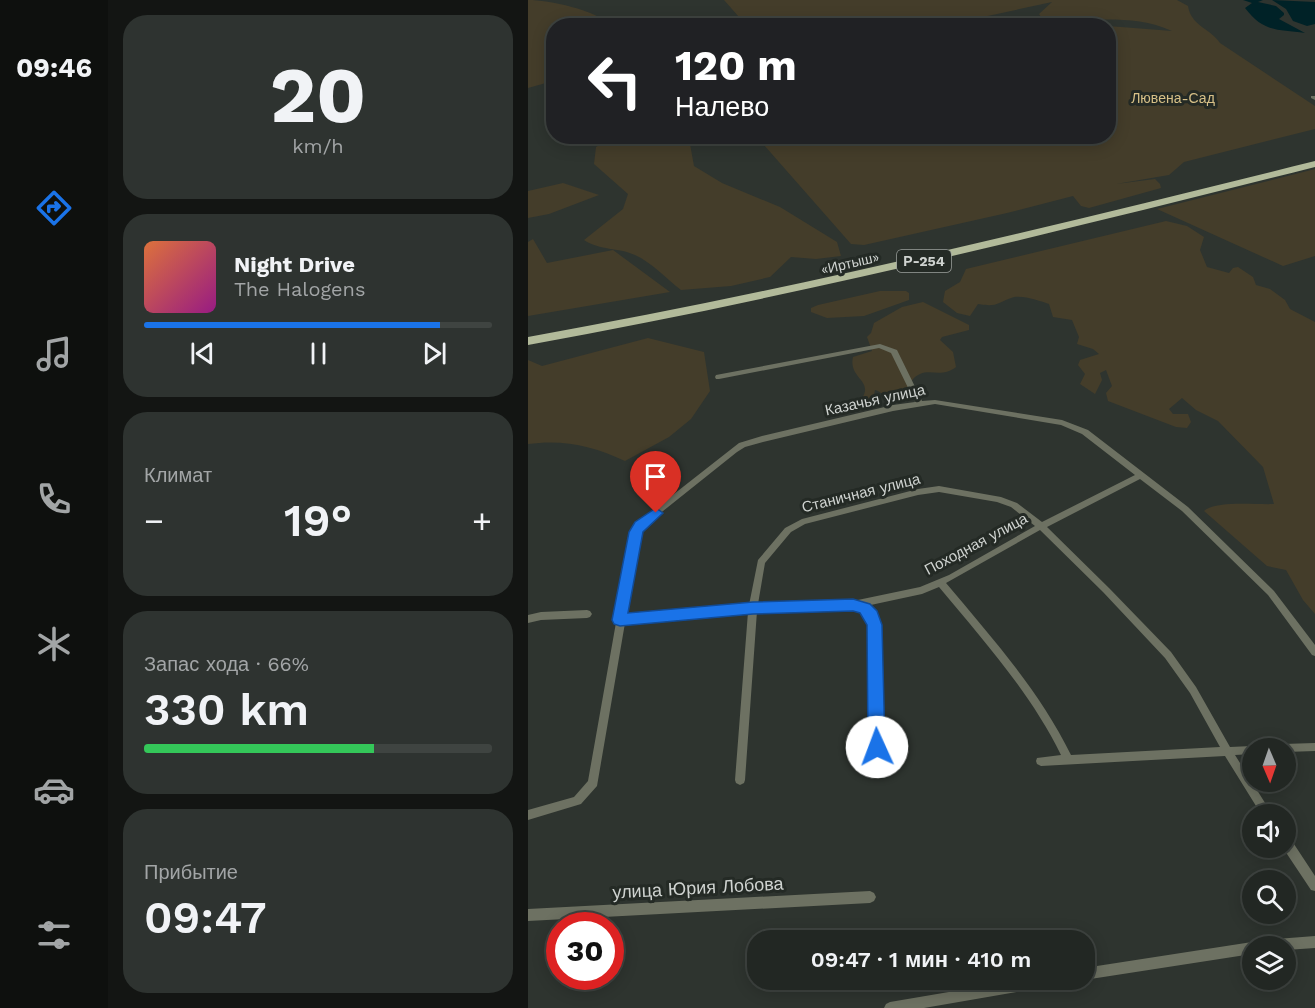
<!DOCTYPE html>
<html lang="ru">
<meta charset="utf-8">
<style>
:root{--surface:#222723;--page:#2e3330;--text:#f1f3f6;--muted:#a2a5a6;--line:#3f4441;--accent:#1a73e8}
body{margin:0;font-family:"Work Sans",sans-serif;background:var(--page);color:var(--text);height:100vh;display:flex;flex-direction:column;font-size:22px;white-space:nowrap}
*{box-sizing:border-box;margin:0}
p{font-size:20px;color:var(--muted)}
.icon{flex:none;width:33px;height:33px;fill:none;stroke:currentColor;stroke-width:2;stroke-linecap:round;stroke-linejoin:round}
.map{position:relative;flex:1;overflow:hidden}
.panel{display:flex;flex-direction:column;gap:15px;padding:15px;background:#131513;width:420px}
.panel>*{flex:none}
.top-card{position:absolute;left:18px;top:18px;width:570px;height:126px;border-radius:24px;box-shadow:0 3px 15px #0003,0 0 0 2px var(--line);background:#202124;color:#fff;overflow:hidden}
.needle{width:39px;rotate:178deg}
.fabs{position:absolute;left:714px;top:738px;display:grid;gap:12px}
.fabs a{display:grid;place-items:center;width:54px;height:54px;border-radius:50%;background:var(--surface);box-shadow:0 3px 15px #0003,0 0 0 2px var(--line);font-size:30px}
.speed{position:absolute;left:18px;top:912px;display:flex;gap:12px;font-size:30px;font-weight:700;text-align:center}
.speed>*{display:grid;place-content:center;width:78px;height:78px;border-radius:50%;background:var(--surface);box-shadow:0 3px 15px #0003,0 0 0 2px var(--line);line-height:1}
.speed .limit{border:9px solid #d22;background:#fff;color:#111}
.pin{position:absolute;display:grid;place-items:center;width:51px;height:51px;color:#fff;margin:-62px -26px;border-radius:50% 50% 50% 0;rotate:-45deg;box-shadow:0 0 6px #0007}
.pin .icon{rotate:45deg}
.me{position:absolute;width:66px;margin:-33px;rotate:358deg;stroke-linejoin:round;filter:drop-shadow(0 0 4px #0008)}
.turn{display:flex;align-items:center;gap:21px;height:126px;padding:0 30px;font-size:27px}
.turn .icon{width:78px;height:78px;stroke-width:2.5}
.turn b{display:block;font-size:42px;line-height:51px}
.big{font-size:45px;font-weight:600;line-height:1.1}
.panel .tile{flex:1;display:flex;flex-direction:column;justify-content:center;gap:9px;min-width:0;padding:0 21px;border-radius:24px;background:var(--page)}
.panel .dial{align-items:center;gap:0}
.dial b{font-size:78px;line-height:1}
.song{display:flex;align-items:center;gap:18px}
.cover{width:72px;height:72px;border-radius:9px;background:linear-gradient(135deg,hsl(20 70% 55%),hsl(310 70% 35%))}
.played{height:6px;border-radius:3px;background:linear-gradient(90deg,var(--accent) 85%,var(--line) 85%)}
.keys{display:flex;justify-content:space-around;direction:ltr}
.heat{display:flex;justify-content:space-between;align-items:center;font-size:33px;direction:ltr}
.charge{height:9px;border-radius:4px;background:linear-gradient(90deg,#34c759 66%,var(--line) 0)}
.trip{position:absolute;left:219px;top:930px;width:348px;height:60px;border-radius:24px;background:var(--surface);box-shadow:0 3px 15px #0003,0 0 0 2px var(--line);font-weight:600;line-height:60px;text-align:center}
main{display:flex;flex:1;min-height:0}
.menu{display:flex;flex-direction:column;width:108px;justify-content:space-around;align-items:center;background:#0e100e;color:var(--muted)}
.menu .icon{width:42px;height:42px}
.menu .selected{color:var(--accent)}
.menu b{font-size:27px;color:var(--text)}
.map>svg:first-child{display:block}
.green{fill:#443d2a}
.water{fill:#002227}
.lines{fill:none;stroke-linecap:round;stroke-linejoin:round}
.minor{fill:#6d7162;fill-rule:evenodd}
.trunk{fill:#b2ba9a;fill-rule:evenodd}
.route{fill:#1a73e8;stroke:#114b97;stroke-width:1.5}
.labels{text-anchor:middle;stroke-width:6;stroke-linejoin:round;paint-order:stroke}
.far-park-label{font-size:14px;fill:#d7c087;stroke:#242a25}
.shield{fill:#242a25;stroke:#9ca09d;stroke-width:1.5}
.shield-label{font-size:14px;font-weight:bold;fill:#cfd3d0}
.far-street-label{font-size:14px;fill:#cfd3d0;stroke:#242a25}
.street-label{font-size:15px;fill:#cfd3d0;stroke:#242a25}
.near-street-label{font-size:18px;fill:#cfd3d0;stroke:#242a25}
</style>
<main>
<nav class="menu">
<b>09:46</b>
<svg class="icon selected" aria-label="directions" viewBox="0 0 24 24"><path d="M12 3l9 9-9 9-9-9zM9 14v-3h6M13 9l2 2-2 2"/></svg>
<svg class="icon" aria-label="music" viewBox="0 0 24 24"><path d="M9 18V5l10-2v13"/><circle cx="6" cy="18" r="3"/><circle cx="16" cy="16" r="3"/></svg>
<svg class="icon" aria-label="phone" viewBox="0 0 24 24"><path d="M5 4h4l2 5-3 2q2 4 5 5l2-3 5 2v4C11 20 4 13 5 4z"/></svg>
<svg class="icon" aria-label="climate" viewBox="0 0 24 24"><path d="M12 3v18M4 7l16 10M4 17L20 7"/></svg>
<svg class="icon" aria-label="car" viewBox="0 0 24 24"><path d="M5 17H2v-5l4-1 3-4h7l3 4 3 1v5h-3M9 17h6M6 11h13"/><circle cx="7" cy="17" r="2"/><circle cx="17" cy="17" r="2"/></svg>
<svg class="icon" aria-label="filters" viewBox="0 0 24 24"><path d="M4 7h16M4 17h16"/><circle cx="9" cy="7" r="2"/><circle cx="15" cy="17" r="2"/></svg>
</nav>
<section class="panel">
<div class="tile dial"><b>20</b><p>km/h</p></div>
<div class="tile">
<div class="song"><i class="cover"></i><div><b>Night Drive</b><p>The Halogens</p></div></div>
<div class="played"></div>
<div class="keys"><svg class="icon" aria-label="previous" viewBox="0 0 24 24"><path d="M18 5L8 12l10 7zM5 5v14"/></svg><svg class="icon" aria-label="pause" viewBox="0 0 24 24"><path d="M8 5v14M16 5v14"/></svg><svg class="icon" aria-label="next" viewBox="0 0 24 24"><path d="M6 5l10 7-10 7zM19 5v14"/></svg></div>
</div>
<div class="tile"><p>Климат</p>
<div class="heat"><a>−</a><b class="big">19°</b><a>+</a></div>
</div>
<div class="tile"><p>Запас хода · 66%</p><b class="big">330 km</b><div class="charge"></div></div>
<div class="tile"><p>Прибытие</p><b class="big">09:47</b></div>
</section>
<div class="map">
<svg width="787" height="1008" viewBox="0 0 787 1008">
<rect width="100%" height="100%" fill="#2e342f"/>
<path class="green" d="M0,0C21,0 68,10 82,25L26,26L25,81L0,88Z
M196,0H649L660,6C663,26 682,28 692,43L787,106V129L656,162L641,175L588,184L627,179L632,184L633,188L561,208L553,206L545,196L479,213L336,245L323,244L229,137L580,136V26L644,31C601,11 558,25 513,17L511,14L524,2L418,25H218Z
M501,19L580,25H466Z
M86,137H153L162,144L166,166L194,183L252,207L309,242L313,256L288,259L263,257L242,277L203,286L153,290C139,279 123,262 107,255C89,247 73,251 56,240L95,209L100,194L66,164L68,147Z
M787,169V256L755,266L629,209Z
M35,183L71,195L21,214L0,218V191Z
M638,221L659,226L676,237L672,250L679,267L701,273L705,268L710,267L725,277L728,285L742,289L757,300L762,309L787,322V614L775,600L758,570L739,566L676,511C688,500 729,505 746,504L735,467L690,421L668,410L654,398L641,409L645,414H660L663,422L659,428L648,427L580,401L578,393L584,386L578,370L572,373L574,380L567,394L552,384L557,374L550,365L552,360L571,354L565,349L549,344L551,337L544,320L525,317L521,304C512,301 493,294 483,298C467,304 469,307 450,304L442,316L429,313L415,302L417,291L432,282L438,269Z
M5,239L19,263L85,250L142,292L0,316V242Z
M352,291H378L381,293V300L336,316L299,318L283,312V308L290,305Z
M395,302L441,325V330L414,337L412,340L425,352L428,367C413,378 404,369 392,374C377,380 384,400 359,396C354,395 352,391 347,390L344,405L337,407L334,406L333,400C347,380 320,379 325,357L344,351L339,337L343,333L346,323L374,307Z
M120,338L176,352L182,391L163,419L141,437L97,461C66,446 35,439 0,444V360L14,366Z"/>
<path class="water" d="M715,0H735L730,2L748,6L756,13V15L751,19L777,33C750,29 736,33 717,8L724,3Z
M744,0L787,2V24L779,26L765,21L758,9Z"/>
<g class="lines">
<path class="minor" d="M783,96H787V100L783,98Z
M352,344L369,350L394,401L407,400L534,420L560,430L660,507L746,591L787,645V656L784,655L740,595L654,511L612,479L519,527L581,588L643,652L668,687L702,747L724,746L728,747V748H724V754L707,755L744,814H733L697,756L513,766L509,764L508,761L509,758L533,755C502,692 455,640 411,587L394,594L338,606L345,612L351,625L354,747L348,775L344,777L340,775L339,772L344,747L341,625C339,616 334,612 325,609L229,611L217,780L216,783L212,785L208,783L207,780L220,612L97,623L69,786L53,804L0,820V810L46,797L60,781L104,532L109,523L211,443L234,436L365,405L387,402L363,353L351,348L191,379H188L187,377L188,375ZM407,404L533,425L554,434L607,475L514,522L489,503L473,497L411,486L390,489L274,519L257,528L230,560L221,605L98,616L112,532L115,527L209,452L217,447L235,442L365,411ZM411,492L469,502L483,507L507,526L421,575L392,587L325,601L230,604L237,563L263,532L277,524L390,495ZM512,530L575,592L637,658L662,693L692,747L543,755C511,690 464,638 418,583Z
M59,610L62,611L64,614L62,617L59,618L13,620L0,623V615L13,612Z
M787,743V751L758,752V748H750L751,745L755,744Z
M758,837L762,838L787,876V891L783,890L755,848H758Z
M342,891L346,893L348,897L346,901L342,903L0,921V909Z
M787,936V948L758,950V946H731L733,942L737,940Z
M724,942L728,944L729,946H724V954L556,980H555H556V968Z
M492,980H529L527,984L523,986L396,1008H356L358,1004L362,1002Z"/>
<path class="trunk" d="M787,161V167C526,233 265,297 0,345V337C265,290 526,226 787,161Z"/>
</g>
<path class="route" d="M128,508L135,513L115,532L100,613L225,602L325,599L342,604L349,611L354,625L357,747L355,753L349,755L343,753L340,747L339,625L332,613L325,611L225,614L92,626L86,624L84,620L101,532L107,522Z"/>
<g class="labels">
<g class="far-park-label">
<text x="645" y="103">Лювена-Сад</text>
</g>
<rect class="shield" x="369" y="250" width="54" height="22" rx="4.5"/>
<g class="shield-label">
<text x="396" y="266">Р-254</text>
</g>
<g class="far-street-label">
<text transform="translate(322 263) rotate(-13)" y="5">«Иртыш»</text>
</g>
<g class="street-label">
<text transform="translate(347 400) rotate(-12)" y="5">Казачья улица</text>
<text transform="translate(333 493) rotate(-14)" y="5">Станичная улица</text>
<text transform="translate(448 544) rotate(-28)" y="5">Походная улица</text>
</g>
<g class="near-street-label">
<text transform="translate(170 888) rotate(-3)" y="6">улица Юрия Лобова</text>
</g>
</g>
</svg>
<div class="fabs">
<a><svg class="needle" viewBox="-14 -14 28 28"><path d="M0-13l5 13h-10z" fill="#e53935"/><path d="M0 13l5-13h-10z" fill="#a2a5a6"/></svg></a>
<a><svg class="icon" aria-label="sound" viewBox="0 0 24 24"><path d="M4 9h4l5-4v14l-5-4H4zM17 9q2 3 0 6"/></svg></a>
<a><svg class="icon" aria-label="search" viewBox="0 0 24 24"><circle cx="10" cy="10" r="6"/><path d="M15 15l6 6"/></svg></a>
<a><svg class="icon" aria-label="layers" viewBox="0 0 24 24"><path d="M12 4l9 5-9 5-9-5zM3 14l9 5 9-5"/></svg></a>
</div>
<div class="speed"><div class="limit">30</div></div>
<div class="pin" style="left:128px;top:513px;background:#d93025"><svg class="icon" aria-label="arrive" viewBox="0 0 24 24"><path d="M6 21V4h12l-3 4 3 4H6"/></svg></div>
<svg class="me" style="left:349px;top:747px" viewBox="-20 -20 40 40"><circle r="19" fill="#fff"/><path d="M0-13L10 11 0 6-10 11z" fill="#1a73e8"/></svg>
<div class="trip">09:47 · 1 мин · 410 m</div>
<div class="top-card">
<div class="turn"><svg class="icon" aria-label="left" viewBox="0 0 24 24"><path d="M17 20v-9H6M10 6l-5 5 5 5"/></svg><div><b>120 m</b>Налево</div></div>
</div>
</div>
</main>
